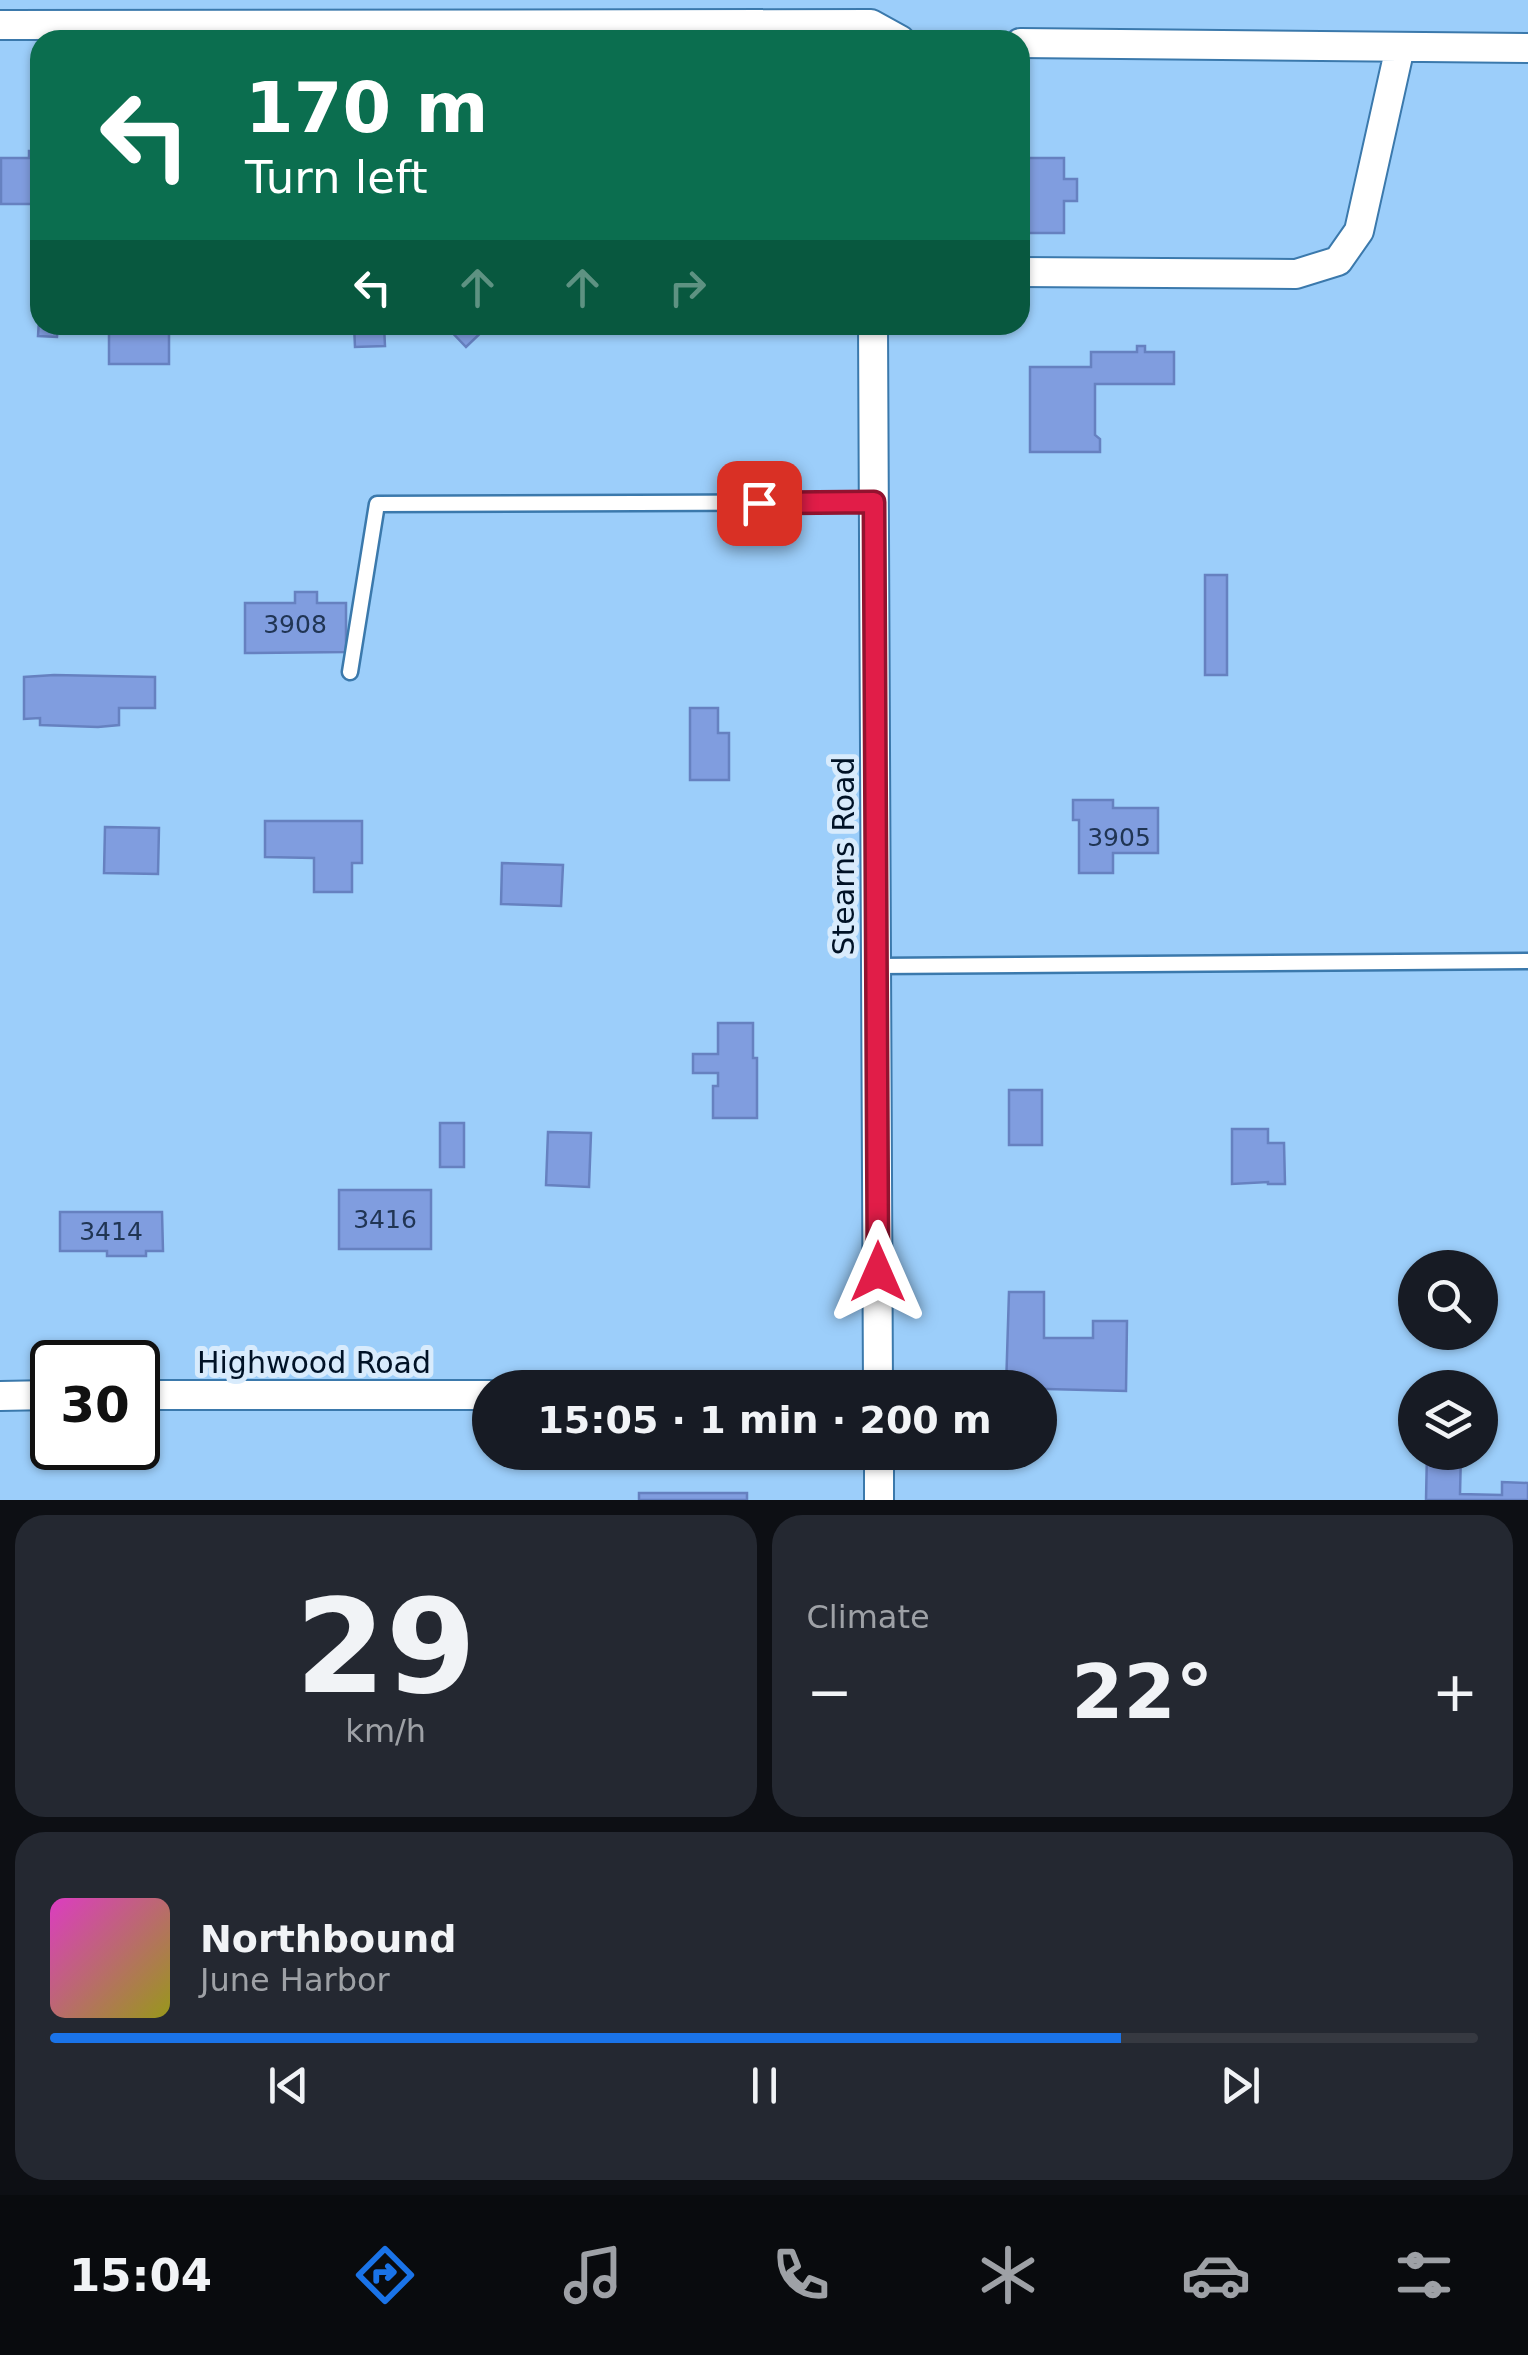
<!DOCTYPE html>
<meta charset="utf-8">
<style>
:root{--surface:#171b24;--page:#242831;--text:#f1f3f6;--muted:#9ea1a6;--line:#363941;--accent:#1a73e8}
body{margin:0;font-family:"DejaVu Sans",sans-serif;background:var(--page);color:var(--text);height:100vh;display:flex;flex-direction:column;font-size:38px;white-space:nowrap}
*{box-sizing:border-box;margin:0}
p{font-size:32px;color:var(--muted)}
.icon{flex:none;width:55px;height:55px;fill:none;stroke:currentColor;stroke-width:2;stroke-linecap:round;stroke-linejoin:round}
.map{position:relative;height:1500px;overflow:hidden}
.drawer{display:flex;flex-direction:column;gap:15px;padding:15px;background:#0d0f14;flex:1}
.drawer>*{flex:none}
.hud{position:absolute;left:30px;top:30px;width:1000px;height:305px;border-radius:30px;box-shadow:0 2px 8px #0004;background:#0b6e4f;color:#fff;overflow:hidden}
.tools{position:absolute;left:1398px;top:1250px;display:grid;gap:20px}
.tools a{display:grid;place-items:center;width:100px;height:100px;border-radius:50%;background:var(--surface);box-shadow:0 2px 8px #0004;font-size:50px}
.speed{position:absolute;left:30px;top:1340px;display:flex;gap:20px;font-size:50px;font-weight:700;text-align:center}
.speed>*{display:grid;place-content:center;width:130px;height:130px;border-radius:50%;background:var(--surface);box-shadow:0 2px 8px #0004;line-height:1}
.speed .limit{border:5px solid #111;border-radius:15px;background:#fff;color:#111}
.pin{position:absolute;display:grid;place-items:center;width:85px;height:85px;color:#fff;margin:-42px;border-radius:20px;box-shadow:0 5px 15px #0006}
.me{position:absolute;width:110px;margin:-55px;rotate:0deg;stroke-linejoin:round;filter:drop-shadow(0 0 8px #0008)}
.turn{display:flex;align-items:center;gap:35px;height:210px;padding:0 50px;font-size:45px}
.turn .icon{width:130px;height:130px;stroke-width:2.5}
.turn b{display:block;font-size:70px;line-height:85px}
.lanes{display:flex;align-items:center;height:95px;padding:0 50px;background:#0003;justify-content:center;gap:50px;direction:ltr}
.lanes .off{opacity:.35}
.big{font-size:75px;font-weight:600;line-height:1.1}
.drawer .widget{flex:1;display:flex;flex-direction:column;justify-content:center;gap:15px;min-width:0;padding:0 35px;border-radius:30px;background:var(--page)}
.drawer .dial{align-items:center;gap:0}
.dial b{font-size:130px;line-height:1}
.song{display:flex;align-items:center;gap:30px}
.cover{width:120px;height:120px;border-radius:15px;background:linear-gradient(135deg,hsl(310 70% 55%),hsl(60 70% 35%))}
.played{height:10px;border-radius:5px;background:linear-gradient(90deg,var(--accent) 75%,var(--line) 75%)}
.keys{display:flex;justify-content:space-around;direction:ltr}
.heat{display:flex;justify-content:space-between;align-items:center;font-size:55px;direction:ltr}
.drawer .tiles{flex:1;display:grid;gap:15px;grid-template-columns:1fr 1fr}
.widget:last-child{grid-column:span 2}
.trip{position:absolute;left:472px;top:1370px;width:585px;height:100px;border-radius:50px;background:var(--surface);box-shadow:0 2px 8px #0004;font-weight:600;line-height:100px;text-align:center}
.menu{display:flex;height:160px;justify-content:space-around;align-items:center;background:#090b0e;color:var(--muted)}
.menu .icon{width:70px;height:70px}
.menu .selected{color:var(--accent)}
.menu b{font-size:45px;color:var(--text)}
.map>svg:first-child{display:block}
.building{fill:#809ddf;stroke:#6681c0;stroke-width:2.5}
.lines{fill:none;stroke-linecap:round;stroke-linejoin:round}
.lane-casing{stroke:#3b79ac;stroke-width:19}
.street-casing{stroke:#3b79ac;stroke-width:32}
.lane{stroke:#fff;stroke-width:14}
.street{stroke:#fff;stroke-width:28}
.route-casing{stroke:#92132f;stroke-width:25}
.route{stroke:#e11d48;stroke-width:18}
.labels{text-anchor:middle;stroke-width:10;stroke-linejoin:round;paint-order:stroke}
.number-label{font-size:25px;fill:#203554}
.street-label{font-size:30px;fill:#001226;stroke:#d8ebfc}
</style>
<div class="map">
<svg width="1528" height="1500" viewBox="0 0 1528 1500">
<rect width="100%" height="100%" fill="#9ccefa"/>
<path class="building" d="M29,151H40V204H1V158H29Z
M1025,158H1064V179H1077V201H1064V233H1020V211H1025V198H1020V175H1025Z
M40,303V325H58L57,337L38,336Z
M109,325H169V364H109Z
M354,325H384L385,346L355,347Z
M445,325H489L466,347Z
M1137,346H1145V352H1174V384H1095V435L1100,439V452H1030V367H1091V352H1137Z
M1205,575H1227V675H1205Z
M295,592H317V603H346V652L245,653V603H295Z
M54,675L155,677V708H119V725L98,727L40,725V718L24,719V677Z
M690,708H718V733H729V780H690Z
M1073,800H1113V808H1158V853H1113V873H1079V820H1073Z
M265,821H362V863H352V892H314V858L265,857Z
M105,827L159,828L158,874L104,873Z
M502,863L563,865L561,906L501,904Z
M718,1023H753V1058H757V1118H713V1086H718V1073H693V1054H718Z
M1009,1090H1042V1145H1009Z
M440,1123H464V1167H440Z
M1232,1129H1268V1143H1284L1285,1184H1268V1182L1232,1184Z
M548,1132L591,1133L589,1187L546,1185Z
M339,1190H431V1249H339Z
M60,1212H162L163,1251H146V1256H107V1251H60Z
M1009,1292H1044V1338H1093V1321H1127L1126,1391L1006,1388Z
M1427,1452H1461L1460,1494L1502,1495V1482L1528,1483V1500H1426Z
M639,1493H747V1500H639Z"/>
<g class="lines">
<defs>
<path id="lane" d="M350,672L377,504L874,502
M877,966L1528,961"/>
<path id="street" d="M0,25L871,24L900,40
M1020,43L1528,48
M1020,272L1296,274L1338,261L1359,231L1400,47
M873,325L878,1388
M138,1395H490
M0,1396L52,1395
M879,1452V1500"/>
</defs>
<use href="#lane" class="lane-casing"/>
<use href="#street" class="street-casing"/>
<use href="#lane" class="lane"/>
<use href="#street" class="street"/>
</g>
<g class="lines">
<defs>
<path id="route" d="M759,503L874,502L878,1272"/>
</defs>
<use href="#route" class="route-casing"/>
<use href="#route" class="route"/>
</g>
<g class="labels">
<g class="number-label">
<text x="295" y="633">3908</text>
<text x="1119" y="846">3905</text>
<text x="385" y="1228">3416</text>
<text x="111" y="1240">3414</text>
</g>
<g class="street-label">
<text transform="translate(844 856) rotate(-90)" y="10">Stearns Road</text>
<text x="314" y="1373">Highwood Road</text>
</g>
</g>
</svg>
<div class="tools">
<a><svg class="icon" aria-label="search" viewBox="0 0 24 24"><circle cx="10" cy="10" r="6"/><path d="M15 15l6 6"/></svg></a>
<a><svg class="icon" aria-label="layers" viewBox="0 0 24 24"><path d="M12 4l9 5-9 5-9-5zM3 14l9 5 9-5"/></svg></a>
</div>
<div class="speed"><div class="limit">30</div></div>
<div class="pin" style="left:759px;top:503px;background:#d93025"><svg class="icon" aria-label="arrive" viewBox="0 0 24 24"><path d="M6 21V4h12l-3 4 3 4H6"/></svg></div>
<svg class="me" style="left:878px;top:1272px" viewBox="-20 -20 40 40"><path d="M0-17L14 15 0 8-14 15z" fill="#e11d48" stroke="#fff" stroke-width="4"/></svg>
<div class="trip">15:05 · 1 min · 200 m</div>
<div class="hud">
<div class="turn"><svg class="icon" aria-label="left" viewBox="0 0 24 24"><path d="M17 20v-9H6M10 6l-5 5 5 5"/></svg><div><b>170 m</b>Turn left</div></div>
<div class="lanes"><svg class="icon" aria-label="left" viewBox="0 0 24 24"><path d="M17 20v-9H6M10 6l-5 5 5 5"/></svg><svg class="icon off" aria-label="ahead" viewBox="0 0 24 24"><path d="M12 20V5M6 11l6-6 6 6"/></svg><svg class="icon off" aria-label="ahead" viewBox="0 0 24 24"><path d="M12 20V5M6 11l6-6 6 6"/></svg><svg class="icon off" aria-label="right" viewBox="0 0 24 24"><path d="M7 20v-9h11M14 6l5 5-5 5"/></svg></div>
</div>
</div>
<section class="drawer">
<div class="tiles">
<div class="widget dial"><b>29</b><p>km/h</p></div>
<div class="widget"><p>Climate</p>
<div class="heat"><a>−</a><b class="big">22°</b><a>+</a></div>
</div>
<div class="widget">
<div class="song"><i class="cover"></i><div><b>Northbound</b><p>June Harbor</p></div></div>
<div class="played"></div>
<div class="keys"><svg class="icon" aria-label="previous" viewBox="0 0 24 24"><path d="M18 5L8 12l10 7zM5 5v14"/></svg><svg class="icon" aria-label="pause" viewBox="0 0 24 24"><path d="M8 5v14M16 5v14"/></svg><svg class="icon" aria-label="next" viewBox="0 0 24 24"><path d="M6 5l10 7-10 7zM19 5v14"/></svg></div>
</div>
</div>
</section>
<nav class="menu">
<b>15:04</b>
<svg class="icon selected" aria-label="directions" viewBox="0 0 24 24"><path d="M12 3l9 9-9 9-9-9zM9 14v-3h6M13 9l2 2-2 2"/></svg>
<svg class="icon" aria-label="music" viewBox="0 0 24 24"><path d="M9 18V5l10-2v13"/><circle cx="6" cy="18" r="3"/><circle cx="16" cy="16" r="3"/></svg>
<svg class="icon" aria-label="phone" viewBox="0 0 24 24"><path d="M5 4h4l2 5-3 2q2 4 5 5l2-3 5 2v4C11 20 4 13 5 4z"/></svg>
<svg class="icon" aria-label="climate" viewBox="0 0 24 24"><path d="M12 3v18M4 7l16 10M4 17L20 7"/></svg>
<svg class="icon" aria-label="car" viewBox="0 0 24 24"><path d="M5 17H2v-5l4-1 3-4h7l3 4 3 1v5h-3M9 17h6M6 11h13"/><circle cx="7" cy="17" r="2"/><circle cx="17" cy="17" r="2"/></svg>
<svg class="icon" aria-label="filters" viewBox="0 0 24 24"><path d="M4 7h16M4 17h16"/><circle cx="9" cy="7" r="2"/><circle cx="15" cy="17" r="2"/></svg>
</nav>
